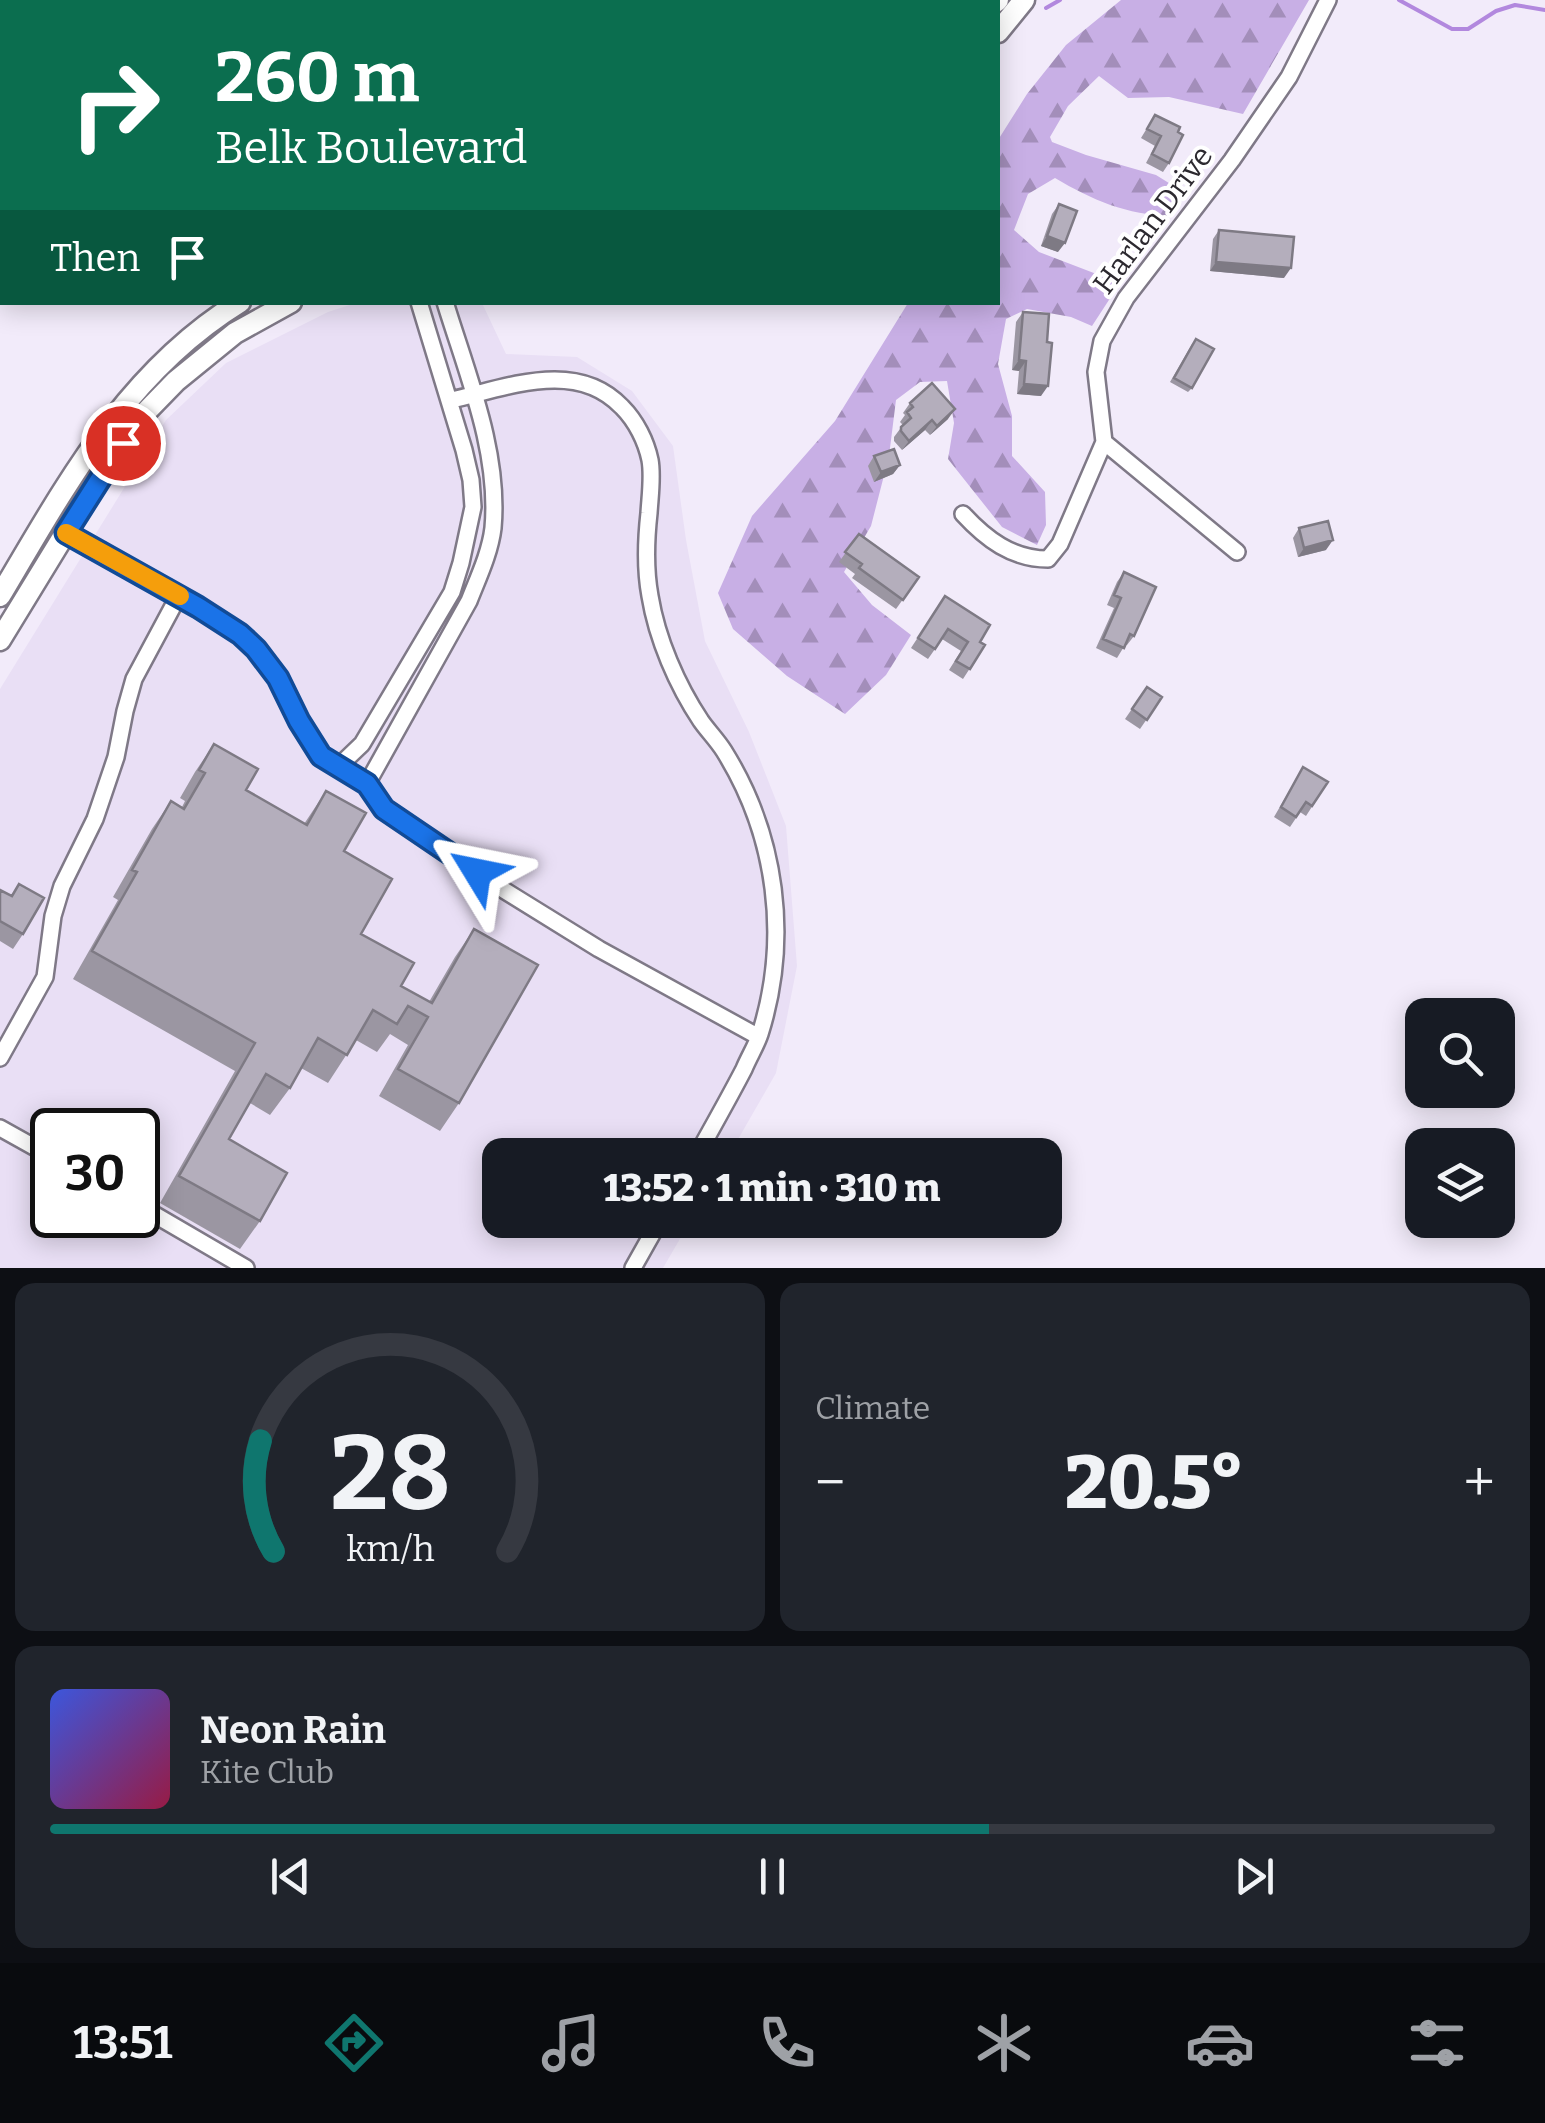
<!DOCTYPE html>
<meta charset="utf-8">
<style>
:root{--surface:#171b24;--page:#20242c;--text:#f1f3f6;--muted:#9ea1a6;--line:#363941;--accent:#0f766e}
body{margin:0;font-family:Bitter,serif;background:var(--page);color:var(--text);height:100vh;display:flex;flex-direction:column;font-size:38px;white-space:nowrap}
*{box-sizing:border-box;margin:0}
p{font-size:32px;color:var(--muted)}
.icon{flex:none;width:55px;height:55px;fill:none;stroke:currentColor;stroke-width:2;stroke-linecap:round;stroke-linejoin:round}
.map{position:relative;height:1268px;overflow:hidden}
.details{display:flex;flex-direction:column;gap:15px;padding:15px;background:#0d0f14;flex:1}
.details>*{flex:none}
.banner{position:absolute;left:0px;top:0px;width:1000px;height:305px;box-shadow:0 5px 25px #0003;background:#0b6e4f;color:#fff;overflow:hidden}
.fabs{position:absolute;left:1405px;top:998px;display:grid;gap:20px}
.fabs a{display:grid;place-items:center;width:110px;height:110px;border-radius:20px;background:var(--surface);box-shadow:0 5px 25px #0003;font-size:50px}
.speed{position:absolute;left:30px;top:1108px;display:flex;gap:20px;font-size:50px;font-weight:700;text-align:center}
.speed>*{display:grid;place-content:center;width:130px;height:130px;border-radius:50%;background:var(--surface);box-shadow:0 5px 25px #0003;line-height:1}
.speed .limit{border:5px solid #111;border-radius:15px;background:#fff;color:#111}
.pin{position:absolute;display:grid;place-items:center;width:85px;height:85px;color:#fff;margin:-42px;border:5px solid #fff;border-radius:50%;box-shadow:0 2px 10px #0007}
.me{position:absolute;width:110px;margin:-55px;rotate:305deg;stroke-linejoin:round;filter:drop-shadow(0 0 8px #0008)}
.turn{display:flex;align-items:center;gap:35px;height:210px;padding:0 50px;font-size:45px}
.turn .icon{width:130px;height:130px;stroke-width:2.5}
.turn b{display:block;font-size:70px;line-height:85px}
.then{display:flex;align-items:center;height:95px;padding:0 50px;background:#0003;gap:20px;font-size:38px}
.big{font-size:75px;font-weight:800;line-height:1.1}
.details .card{flex:1;display:flex;flex-direction:column;justify-content:center;gap:15px;min-width:0;padding:0 35px;border-radius:20px;background:var(--page)}
.details .dial{align-items:center;gap:0}
.dial svg{height:260px;overflow:visible;fill:none;stroke:var(--line);stroke-width:7;stroke-linecap:round;text-anchor:middle}
.dial text{fill:var(--text);stroke:none}
.song{display:flex;align-items:center;gap:30px}
.cover{width:120px;height:120px;border-radius:15px;background:linear-gradient(135deg,hsl(230 70% 55%),hsl(340 70% 35%))}
.played{height:10px;border-radius:5px;background:linear-gradient(90deg,var(--accent) 65%,var(--line) 65%)}
.keys{display:flex;justify-content:space-around;direction:ltr}
.heat{display:flex;justify-content:space-between;align-items:center;font-size:55px;direction:ltr}
.details .tiles{flex:1;display:grid;gap:15px;grid-template-columns:1fr 1fr}
.card:last-child{grid-column:span 2}
.trip{position:absolute;left:482px;top:1138px;width:580px;height:100px;border-radius:20px;background:var(--surface);box-shadow:0 5px 25px #0003;font-weight:800;line-height:100px;text-align:center}
.dock{display:flex;height:160px;justify-content:space-around;align-items:center;background:#090b0e;color:var(--muted)}
.dock .icon{width:70px;height:70px}
.dock .selected{color:var(--accent)}
.dock b{font-size:45px;color:var(--text)}
.map>svg:first-child{display:block}
.built{fill:#e9dff5;fill-rule:evenodd}
.forest{fill:url(#forest-firs)}
.lines{fill:none;stroke-linecap:round;stroke-linejoin:round}
.stream{stroke:#b288de;stroke-width:4}
.minor-casing{stroke:#7f7987;stroke-width:20}
.tertiary-casing{stroke:#7f7987;stroke-width:25}
.minor{stroke:#fff;stroke-width:15}
.tertiary{stroke:#fff;stroke-width:20}
.wall{fill:#9b96a2}
.shaded-wall{fill:#7e7a84}
.building{fill:#b4aebc;stroke:#7e7a84;stroke-width:2.5}
.route-casing{stroke:#114b97;stroke-width:25}
.route{stroke:#1a73e8;stroke-width:18}
.slow{stroke:#f59e0b;stroke-width:18}
.labels{text-anchor:middle;stroke-width:8;stroke-linejoin:round;paint-order:stroke}
.street-label{font-size:30px;fill:#2c292f;stroke:#fff}
</style>
<div class="map">
<svg width="1545" height="1268" viewBox="0 0 1545 1268">
<defs>
<pattern id="forest-firs" width="22" height="20" patternUnits="userSpaceOnUse" patternTransform="scale(2.5)"><rect width="22" height="20" fill="#c8afe5"/><path d="M5 1l3.5 6h-7zM16 11l3.5 6h-7z" fill="#a38eba"/></pattern>
</defs>
<rect width="100%" height="100%" fill="#f2ebfa"/>
<path class="built" d="M356,303H482L506,354L577,357L632,391L673,446L686,540L705,641L749,732L786,826L797,966L776,1073L729,1155H500V1220H691L663,1268H0V689L166,420L226,363L328,312ZM52,1130H138V1215H52Z"/>
<path class="forest" d="M222,0H581L589,2H221Z
M1121,0H1309L1243,114L1169,97L1128,98L1099,76L1068,106L1050,137L1052,142L1086,155L1156,175L1185,193L1171,216C1127,215 1092,200 1055,178L1028,194L1014,230L1039,252L1120,283L1092,326L1071,317L1027,309L1006,319L998,364L1012,416V456L1045,492L1046,525L1037,545L1002,527L948,459L954,423L947,381L920,382L896,400L889,456L871,526L844,572L872,605L911,635L886,675L845,714L787,676L733,629L718,593L752,516L835,421L908,303L998,302V140L1027,94L1066,45Z"/>
<g class="lines">
<path class="stream" d="M1399,0L1452,29H1468L1496,11L1515,5L1545,10
M769,2L771,0
M1046,8L1060,0
M0,160L2,159"/>
<defs>
<path id="minor" d="M451,400C506,388 576,358 622,407C636,421 646,441 650,460C653,476 650,496 649,513C646,540 645,569 650,596C657,639 677,685 701,721C708,731 717,740 724,751C777,836 790,939 760,1034C756,1046 749,1057 744,1069C729,1098 713,1126 697,1155
M963,514C986,539 1012,559 1048,559L1060,544L1104,442
M65,533L218,618L256,649L278,678L299,721L321,756L367,784L383,809L494,884L599,949L759,1037
M1237,552L1104,442L1096,372L1102,341L1126,298L1232,160L1289,77L1328,0
M338,767L362,744L452,592L461,563L473,507L471,480L464,450L419,302
M367,784L469,601C478,578 490,553 493,528C500,452 467,374 445,302
M0,1058L45,977L53,916L62,886L95,819L116,757L125,711L134,679L179,595
M0,1128L52,1157
M138,1205L246,1268
M633,1268L660,1220"/>
<path id="tertiary" d="M996,2L998,0
M998,32L1024,0
M0,596C66,485 126,372 240,302
M0,640L91,491L139,419L176,381L235,333L291,302"/>
</defs>
<use href="#minor" class="minor-casing"/>
<use href="#tertiary" class="tertiary-casing"/>
<use href="#minor" class="minor"/>
<use href="#tertiary" class="tertiary"/>
</g>
<path class="wall" d="M31,0H101L105,2H35Z
M628,0H702L701,2H627Z
M1155,115L1178,132L1169,163L1163,172L1146,163L1155,146L1141,138Z
M1059,204L1058,252L1041,246L1052,214Z
M1219,230L1284,278L1210,271L1213,239Z
M1023,312L1047,342L1041,396L1017,394L1019,371L1012,370L1016,322Z
M1192,344V388L1188,392L1170,382Z
M910,403L948,419L930,435L925,430L902,450L894,441V437L903,425L900,422L905,415L903,413Z
M874,456L900,465L893,474L874,482L868,466Z
M1299,528L1326,550L1298,557L1293,538Z
M859,534L919,577L896,609L852,578L855,574L839,562Z
M1124,572L1134,636L1127,645H1125L1117,658L1096,648L1114,608L1107,605L1117,582Z
M945,596L980,642L985,645L963,679L949,670L961,651L942,639L928,659L911,648Z
M1147,687L1162,697L1140,729L1125,719Z
M214,744L246,790L304,824L326,791L344,851L361,934L401,986L429,1002L455,957L474,929L459,1103L440,1131L379,1096L408,1045L390,1034L377,1052L356,1040L328,1083L301,1068L290,1088L270,1115L250,1103L229,1139L260,1221L240,1249L160,1203L235,1071L73,979L118,900L113,897L152,829L171,801L182,807L185,801L180,798L195,772Z
M1303,767L1328,782L1306,816L1300,812L1290,827L1274,817Z
M19,884L23,934L13,949L0,941V890L11,896Z"/>
<path class="shaded-wall" d="M1047,236L1065,243L1058,252L1041,246Z
M1216,262L1291,268L1284,278L1210,271Z
M1019,360L1026,361L1019,371L1012,370Z
M1024,384L1048,386L1041,396L1017,394Z
M955,409L948,419L930,435L937,426Z
M932,420L925,430L902,450L909,441Z
M900,465L893,474L874,482L881,472Z
M1333,540L1326,550L1298,557L1304,548Z"/>
<path class="building" d="M54,0H101L105,2H59Z
M631,0H667L666,2H634Z
M1155,115L1180,127L1178,132L1183,135L1169,163L1152,154L1161,136L1147,129Z
M1059,204L1077,211L1065,243L1047,236Z
M1219,230L1294,237L1291,268L1216,262Z
M1023,312L1049,314L1047,342L1052,343L1048,386L1024,384L1026,361L1019,360Z
M1196,339L1214,349L1192,388L1174,378Z
M932,383L955,409L937,426L932,420L909,441L901,431V427L911,418L907,412L913,407L910,403Z
M894,449L900,465L881,472L874,456Z
M1328,521L1333,540L1304,548L1299,528Z
M859,534L919,577L903,600L859,568L862,564L845,552Z
M1124,572L1156,587L1134,636L1130,634L1124,648L1103,639L1121,598L1114,595Z
M945,596L990,625L980,642L985,645L970,669L956,661L968,642L948,629L935,649L918,638Z
M1147,687L1162,697L1147,720L1132,709Z
M214,744L258,769L246,790L307,825L326,791L366,813L344,851L392,879L361,934L414,963L401,986L432,1003L474,929L538,965L459,1103L398,1069L428,1017L408,1006L397,1024L373,1010L347,1055L318,1038L290,1088L266,1074L229,1139L287,1173L260,1221L179,1176L255,1043L92,951L137,872L132,870L171,801L184,809L205,773L199,770Z
M1303,767L1328,782L1312,806L1306,802L1296,817L1281,807Z
M19,884L44,898L23,934L0,921V890L12,896Z"/>
<g class="lines">
<defs>
<path id="route" d="M123,443L66,533L198,607L240,634L256,649L278,678L299,721L321,756L367,784L384,809L477,872"/>
</defs>
<use href="#route" class="route-casing"/>
<use href="#route" class="route"/>
<path class="slow" d="M66,533L180,596"/>
</g>
<g class="labels">
<g class="street-label">
<text transform="translate(1153 220) rotate(-53)" y="10">Harlan Drive</text>
</g>
</g>
</svg>
<div class="fabs">
<a><svg class="icon" aria-label="search" viewBox="0 0 24 24"><circle cx="10" cy="10" r="6"/><path d="M15 15l6 6"/></svg></a>
<a><svg class="icon" aria-label="layers" viewBox="0 0 24 24"><path d="M12 4l9 5-9 5-9-5zM3 14l9 5 9-5"/></svg></a>
</div>
<div class="speed"><div class="limit">30</div></div>
<div class="pin" style="left:123px;top:443px;background:#d93025"><svg class="icon" aria-label="arrive" viewBox="0 0 24 24"><path d="M6 21V4h12l-3 4 3 4H6"/></svg></div>
<svg class="me" style="left:477px;top:872px" viewBox="-20 -20 40 40"><path d="M0-17L14 15 0 8-14 15z" fill="#1a73e8" stroke="#fff" stroke-width="4"/></svg>
<div class="trip">13:52 · 1 min · 310 m</div>
<div class="banner">
<div class="turn"><svg class="icon" aria-label="right" viewBox="0 0 24 24"><path d="M7 20v-9h11M14 6l5 5-5 5"/></svg><div><b>260 m</b>Belk Boulevard</div></div>
<div class="then">Then<svg class="icon" aria-label="arrive" viewBox="0 0 24 24"><path d="M6 21V4h12l-3 4 3 4H6"/></svg></div>
</div>
</div>
<section class="details">
<div class="tiles">
<div class="card dial"><svg viewBox="0 0 100 80">
<path d="M14 69A42 42 0 1 1 86 69"/>
<path d="M14 69A42 42 0 0 1 10 35" stroke="#0f766e"/>
<text x="50" y="56" font-size="32" font-weight="700">28</text>
<text x="50" y="72" font-size="11">km/h</text>
</svg></div>
<div class="card"><p>Climate</p>
<div class="heat"><a>−</a><b class="big">20.5°</b><a>+</a></div>
</div>
<div class="card">
<div class="song"><i class="cover"></i><div><b>Neon Rain</b><p>Kite Club</p></div></div>
<div class="played"></div>
<div class="keys"><svg class="icon" aria-label="previous" viewBox="0 0 24 24"><path d="M18 5L8 12l10 7zM5 5v14"/></svg><svg class="icon" aria-label="pause" viewBox="0 0 24 24"><path d="M8 5v14M16 5v14"/></svg><svg class="icon" aria-label="next" viewBox="0 0 24 24"><path d="M6 5l10 7-10 7zM19 5v14"/></svg></div>
</div>
</div>
</section>
<nav class="dock">
<b>13:51</b>
<svg class="icon selected" aria-label="directions" viewBox="0 0 24 24"><path d="M12 3l9 9-9 9-9-9zM9 14v-3h6M13 9l2 2-2 2"/></svg>
<svg class="icon" aria-label="music" viewBox="0 0 24 24"><path d="M9 18V5l10-2v13"/><circle cx="6" cy="18" r="3"/><circle cx="16" cy="16" r="3"/></svg>
<svg class="icon" aria-label="phone" viewBox="0 0 24 24"><path d="M5 4h4l2 5-3 2q2 4 5 5l2-3 5 2v4C11 20 4 13 5 4z"/></svg>
<svg class="icon" aria-label="climate" viewBox="0 0 24 24"><path d="M12 3v18M4 7l16 10M4 17L20 7"/></svg>
<svg class="icon" aria-label="car" viewBox="0 0 24 24"><path d="M5 17H2v-5l4-1 3-4h7l3 4 3 1v5h-3M9 17h6M6 11h13"/><circle cx="7" cy="17" r="2"/><circle cx="17" cy="17" r="2"/></svg>
<svg class="icon" aria-label="filters" viewBox="0 0 24 24"><path d="M4 7h16M4 17h16"/><circle cx="9" cy="7" r="2"/><circle cx="15" cy="17" r="2"/></svg>
</nav>
